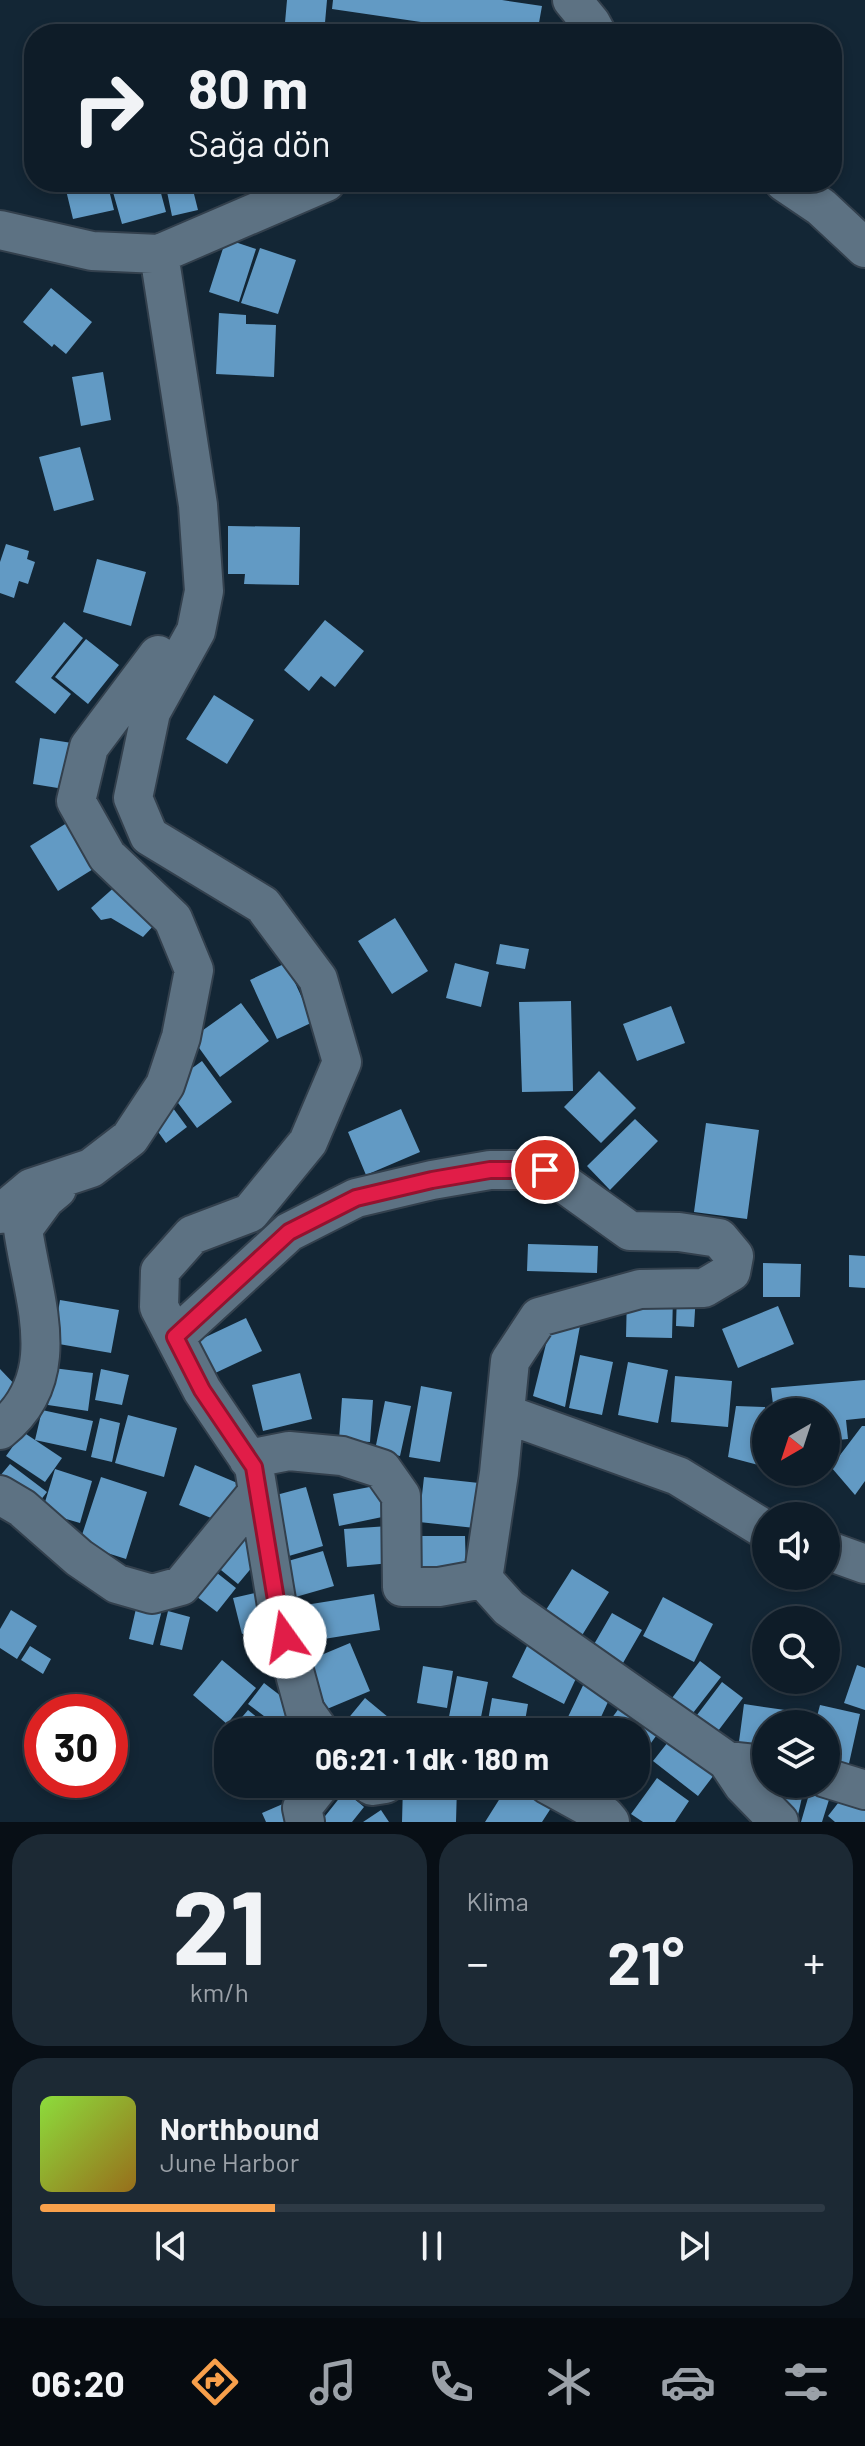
<!DOCTYPE html>
<html lang="tr">
<meta charset="utf-8">
<style>
:root{--surface:#0e1c28;--page:#1c2934;--text:#f1f3f6;--muted:#9ba1a8;--line:#2e3a45;--accent:#f8a04b}
body{margin:0;font-family:Barlow,sans-serif;background:var(--page);color:var(--text);height:100vh;display:flex;flex-direction:column;font-size:30px;white-space:nowrap}
*{box-sizing:border-box;margin:0}
p{font-size:26px;color:var(--muted)}
.icon{flex:none;width:44px;height:44px;fill:none;stroke:currentColor;stroke-width:2;stroke-linecap:round;stroke-linejoin:round}
.map{position:relative;height:1822px;overflow:hidden}
.details{display:flex;flex-direction:column;gap:12px;padding:12px;background:#080f16;flex:1}
.details>*{flex:none}
.top-card{position:absolute;left:24px;top:24px;width:818px;height:168px;border-radius:32px;box-shadow:0 4px 12px #0003,0 0 0 2px var(--line);background:#0e1c28;color:var(--text);overflow:hidden}
.needle{width:52px;rotate:219deg}
.tools{position:absolute;left:752px;top:1398px;display:grid;gap:16px}
.tools a{display:grid;place-items:center;width:88px;height:88px;border-radius:50%;background:var(--surface);box-shadow:0 4px 12px #0003,0 0 0 2px var(--line);font-size:40px}
.speed{position:absolute;left:24px;top:1694px;display:flex;gap:16px;font-size:40px;font-weight:700;text-align:center}
.speed>*{display:grid;place-content:center;width:104px;height:104px;border-radius:50%;background:var(--surface);box-shadow:0 4px 12px #0003,0 0 0 2px var(--line);line-height:1}
.speed .limit{border:12px solid #d22;background:#fff;color:#111}
.pin{position:absolute;display:grid;place-items:center;width:68px;height:68px;color:#fff;margin:-34px;border:4px solid #fff;border-radius:50%;box-shadow:0 2px 8px #0007}
.me{position:absolute;width:88px;margin:-44px;rotate:347deg;stroke-linejoin:round;filter:drop-shadow(0 0 6px #0008)}
.turn{display:flex;align-items:center;gap:28px;height:168px;padding:0 32px;font-size:36px}
.turn .icon{width:104px;height:104px;stroke-width:2.5}
.turn b{display:block;font-size:56px;line-height:68px}
.big{font-size:60px;font-weight:700;line-height:1.1}
.details .tile{flex:1;display:flex;flex-direction:column;justify-content:center;gap:12px;min-width:0;padding:0 28px;border-radius:32px;background:var(--page)}
.details .dial{align-items:center;gap:0}
.dial b{font-size:104px;line-height:1}
.song{display:flex;align-items:center;gap:24px}
.cover{width:96px;height:96px;border-radius:12px;background:linear-gradient(135deg,hsl(90 70% 55%),hsl(40 70% 35%))}
.played{height:8px;border-radius:4px;background:linear-gradient(90deg,var(--accent) 30%,var(--line) 30%)}
.keys{display:flex;justify-content:space-around;direction:ltr}
.heat{display:flex;justify-content:space-between;align-items:center;font-size:44px;direction:ltr}
.details .tiles{flex:1;display:grid;gap:12px;grid-template-columns:1fr 1fr}
.tile:last-child{grid-column:span 2}
.trip{position:absolute;left:214px;top:1718px;width:436px;height:80px;border-radius:32px;background:var(--surface);box-shadow:0 4px 12px #0003,0 0 0 2px var(--line);font-weight:700;line-height:80px;text-align:center}
.dock{display:flex;height:128px;justify-content:space-around;align-items:center;background:#060b10;color:var(--muted)}
.dock .icon{width:56px;height:56px}
.dock .on{color:var(--accent)}
.dock b{font-size:36px;color:var(--text)}
.map>svg:first-child{display:block}
.building{fill:#629ac4}
.lines{fill:none;stroke-linecap:round;stroke-linejoin:round}
.minor-casing{stroke:#33404d;stroke-width:42}
.minor{stroke:#5d7283;stroke-width:38}
.route-casing{stroke:#92132f;stroke-width:20}
.route{stroke:#e11d48;stroke-width:14}
</style>
<div class="map">
<svg width="865" height="1822" viewBox="0 0 865 1822">
<rect width="100%" height="100%" fill="#132635"/>
<path class="building" d="M287,0H327L324,34H284Z
M333,0H502L542,6L537,34H503L332,9Z
M64,182H107L114,210L73,219Z
M122,182H158L166,212L122,224L111,185Z
M165,182H191L198,210L172,216Z
M226,239L256,249L239,302L209,292Z
M260,248L296,260L278,314L241,303Z
M51,288L92,322L66,354L54,344L52,347L23,322Z
M219,313L246,315V324L276,325L274,377L216,374Z
M103,372L111,420L81,426L72,377Z
M80,447L94,500L54,511L39,457Z
M228,526L300,527L299,585L244,584L245,574H228Z
M6,544L29,551L27,559L35,562L28,584L19,581L14,598L0,593V562Z
M97,559L146,572L131,626L83,612Z
M325,620L364,651L335,687L321,676L309,691L284,670Z
M64,622L83,638L51,678L71,694L55,714L15,682Z
M86,639L119,665L88,704L55,677Z
M214,695L254,720L227,764L186,739Z
M40,738L72,743L64,789L33,784Z
M70,821L98,866L58,891L30,846Z
M118,884L155,924L143,937L111,918L101,920L91,908Z
M395,918L428,971L392,994L358,941Z
M500,944L529,949L525,969L496,964Z
M286,963L313,1022L277,1039L250,980Z
M455,963L489,972L481,1007L446,998Z
M571,1001L573,1091L522,1092L519,1002Z
M241,1003L269,1041L220,1077L192,1038Z
M671,1006L685,1043L637,1061L623,1024Z
M202,1061L232,1102L197,1128L166,1087Z
M599,1071L636,1108L601,1143L564,1107Z
M170,1104L187,1127L166,1143L149,1119Z
M401,1109L420,1152L366,1175L348,1132Z
M635,1119L658,1141L610,1190L587,1166Z
M706,1123L759,1130L747,1219L694,1212Z
M528,1244L598,1246L597,1273L527,1271Z
M849,1255L865,1256V1288L849,1287Z
M763,1263L801,1264L800,1297H763Z
M677,1293L696,1294L694,1327L676,1326Z
M627,1295L673,1296L672,1338L626,1337Z
M60,1300L119,1310L111,1353L53,1343Z
M778,1306L794,1344L738,1368L722,1329Z
M246,1318L262,1351L211,1375L195,1342Z
M580,1326L565,1407L533,1396L549,1332Z
M580,1355L613,1362L602,1415L569,1408Z
M628,1362L668,1370L658,1423L618,1415Z
M53,1368L93,1373L88,1411L48,1405Z
M0,1369L20,1390L0,1409Z
M101,1369L129,1375L122,1405L95,1400Z
M300,1373L312,1419L263,1431L252,1385Z
M675,1376L732,1381L728,1427L671,1422Z
M865,1380V1418L846,1420L848,1439L826,1441V1412H774L771,1388Z
M421,1386L452,1392L440,1462L409,1457Z
M342,1398L373,1400L370,1442L339,1440Z
M385,1401L411,1406L400,1456L375,1450Z
M736,1406L765,1407L766,1467L728,1457Z
M42,1410L93,1421L86,1451L35,1440Z
M128,1415L177,1428L164,1477L115,1463Z
M100,1418L120,1423L112,1462L91,1457Z
M862,1426H865V1481L855,1495L831,1467Z
M23,1432L62,1458L45,1482L6,1456Z
M10,1464L47,1492L36,1506L0,1476Z
M195,1465L242,1485L226,1524L179,1505Z
M55,1469L92,1481L80,1523L42,1512Z
M101,1477L147,1492L126,1559L79,1544Z
M424,1477L479,1483L475,1528L419,1522Z
M380,1485L387,1516L339,1526L333,1494Z
M306,1487L323,1546L282,1558L265,1498Z
M389,1526L391,1563L347,1567L344,1529Z
M233,1531L263,1554L238,1584L210,1561Z
M417,1536H465L466,1573H417Z
M323,1551L334,1586L292,1598L281,1563Z
M207,1565L236,1588L217,1612L188,1590Z
M572,1569L609,1592L581,1637L544,1613Z
M263,1591L272,1626L242,1634L233,1598Z
M374,1594L380,1630L305,1642L299,1606Z
M663,1597L713,1624L694,1662L643,1636Z
M138,1600L163,1606L153,1645L129,1639Z
M11,1610L37,1626L17,1659L0,1648V1629Z
M168,1611L190,1617L182,1650L160,1645Z
M612,1613L642,1630L623,1663L593,1646Z
M350,1643L370,1691L327,1709L307,1661Z
M528,1644L580,1670L564,1704L512,1677Z
M30,1646L51,1659L43,1674L21,1660Z
M222,1660L256,1688L227,1724L193,1695Z
M700,1661L721,1677L693,1713L672,1698Z
M857,1665L865,1668V1710L844,1703Z
M423,1666L453,1671L447,1708L417,1703Z
M457,1676L488,1682L478,1732H446Z
M587,1677L614,1689L595,1730L568,1717Z
M722,1682L743,1698L718,1731L697,1715Z
M264,1683L307,1716L295,1732H285L248,1704Z
M628,1696L666,1722L641,1757L636,1754V1732L603,1730Z
M365,1698L400,1727L396,1732H337Z
M492,1698L528,1704L523,1732H486Z
M744,1704L785,1710L783,1724H766V1753L738,1749Z
M820,1705L860,1714L848,1768L826,1763V1724H815Z
M248,1710L275,1732H236L232,1729Z
M528,1725L557,1728L556,1732H528Z
M676,1732L720,1767L698,1796L653,1761Z
M657,1778L689,1801L675,1822H643L631,1814Z
M509,1784H519L553,1805L542,1822H485Z
M772,1784H805L798,1815L766,1808Z
M812,1784L833,1787L822,1822H801Z
M403,1785L457,1786L456,1822H402Z
M849,1789L865,1801V1822H835L828,1816Z
M345,1791L364,1807L352,1822H324L322,1820Z
M285,1803L293,1822H266L262,1813Z
M381,1810L389,1822H363Z"/>
<g class="lines">
<defs>
<path id="minor" d="M572,0L591,23L597,34
M784,182L821,207L865,248
M0,230L92,251L159,254L326,182
M159,254L198,505L204,591L196,631L151,712L133,798L149,836L263,905L318,979L342,1062L308,1142L250,1213L192,1235L160,1271L159,1307L202,1390L254,1467L278,1612L305,1711L320,1732
M0,1214L31,1188L91,1168L130,1138L165,1085L181,1037L194,970L173,919L107,856L76,801L89,747L158,655
M175,1337L289,1232L356,1198L432,1180L490,1170H545L630,1231L679,1232L719,1238L734,1256L731,1272L704,1288L640,1289L539,1317L510,1361L499,1473L483,1579L509,1608L727,1761L766,1765
M506,1414L678,1476L766,1530
M0,1430C67,1377 33,1300 23,1229L45,1199L57,1189
M248,1459L289,1451L342,1456L382,1469L401,1496L402,1587H439L483,1579
M0,1495L22,1508L79,1558L117,1584L152,1594L181,1586L258,1492
M826,1550L865,1564
M727,1761L743,1785L779,1822
M826,1778L865,1790
M369,1784L372,1786L385,1784
M547,1784L605,1816L610,1822
M305,1822L302,1808L321,1784"/>
</defs>
<use href="#minor" class="minor-casing"/>
<use href="#minor" class="minor"/>
</g>
<g class="lines">
<defs>
<path id="route" d="M285,1637L278,1612L254,1467L202,1390L175,1337L289,1232L356,1198L432,1180L490,1170H545"/>
</defs>
<use href="#route" class="route-casing"/>
<use href="#route" class="route"/>
</g>
</svg>
<div class="tools">
<a><svg class="needle" viewBox="-14 -14 28 28"><path d="M0-13l5 13h-10z" fill="#e53935"/><path d="M0 13l5-13h-10z" fill="#9ba1a8"/></svg></a>
<a><svg class="icon" aria-label="sound" viewBox="0 0 24 24"><path d="M4 9h4l5-4v14l-5-4H4zM17 9q2 3 0 6"/></svg></a>
<a><svg class="icon" aria-label="search" viewBox="0 0 24 24"><circle cx="10" cy="10" r="6"/><path d="M15 15l6 6"/></svg></a>
<a><svg class="icon" aria-label="layers" viewBox="0 0 24 24"><path d="M12 4l9 5-9 5-9-5zM3 14l9 5 9-5"/></svg></a>
</div>
<div class="speed"><div class="limit">30</div></div>
<div class="pin" style="left:545px;top:1170px;background:#d93025"><svg class="icon" aria-label="arrive" viewBox="0 0 24 24"><path d="M6 21V4h12l-3 4 3 4H6"/></svg></div>
<svg class="me" style="left:285px;top:1637px" viewBox="-20 -20 40 40"><circle r="19" fill="#fff"/><path d="M0-13L10 11 0 6-10 11z" fill="#e11d48"/></svg>
<div class="trip">06:21 · 1 dk · 180 m</div>
<div class="top-card">
<div class="turn"><svg class="icon" aria-label="right" viewBox="0 0 24 24"><path d="M7 20v-9h11M14 6l5 5-5 5"/></svg><div><b>80 m</b>Sağa dön</div></div>
</div>
</div>
<section class="details">
<div class="tiles">
<div class="tile dial"><b>21</b><p>km/h</p></div>
<div class="tile"><p>Klima</p>
<div class="heat"><a>−</a><b class="big">21°</b><a>+</a></div>
</div>
<div class="tile">
<div class="song"><i class="cover"></i><div><b>Northbound</b><p>June Harbor</p></div></div>
<div class="played"></div>
<div class="keys"><svg class="icon" aria-label="previous" viewBox="0 0 24 24"><path d="M18 5L8 12l10 7zM5 5v14"/></svg><svg class="icon" aria-label="pause" viewBox="0 0 24 24"><path d="M8 5v14M16 5v14"/></svg><svg class="icon" aria-label="next" viewBox="0 0 24 24"><path d="M6 5l10 7-10 7zM19 5v14"/></svg></div>
</div>
</div>
</section>
<nav class="dock">
<b>06:20</b>
<svg class="icon on" aria-label="directions" viewBox="0 0 24 24"><path d="M12 3l9 9-9 9-9-9zM9 14v-3h6M13 9l2 2-2 2"/></svg>
<svg class="icon" aria-label="music" viewBox="0 0 24 24"><path d="M9 18V5l10-2v13"/><circle cx="6" cy="18" r="3"/><circle cx="16" cy="16" r="3"/></svg>
<svg class="icon" aria-label="phone" viewBox="0 0 24 24"><path d="M5 4h4l2 5-3 2q2 4 5 5l2-3 5 2v4C11 20 4 13 5 4z"/></svg>
<svg class="icon" aria-label="climate" viewBox="0 0 24 24"><path d="M12 3v18M4 7l16 10M4 17L20 7"/></svg>
<svg class="icon" aria-label="car" viewBox="0 0 24 24"><path d="M5 17H2v-5l4-1 3-4h7l3 4 3 1v5h-3M9 17h6M6 11h13"/><circle cx="7" cy="17" r="2"/><circle cx="17" cy="17" r="2"/></svg>
<svg class="icon" aria-label="filters" viewBox="0 0 24 24"><path d="M4 7h16M4 17h16"/><circle cx="9" cy="7" r="2"/><circle cx="15" cy="17" r="2"/></svg>
</nav>
